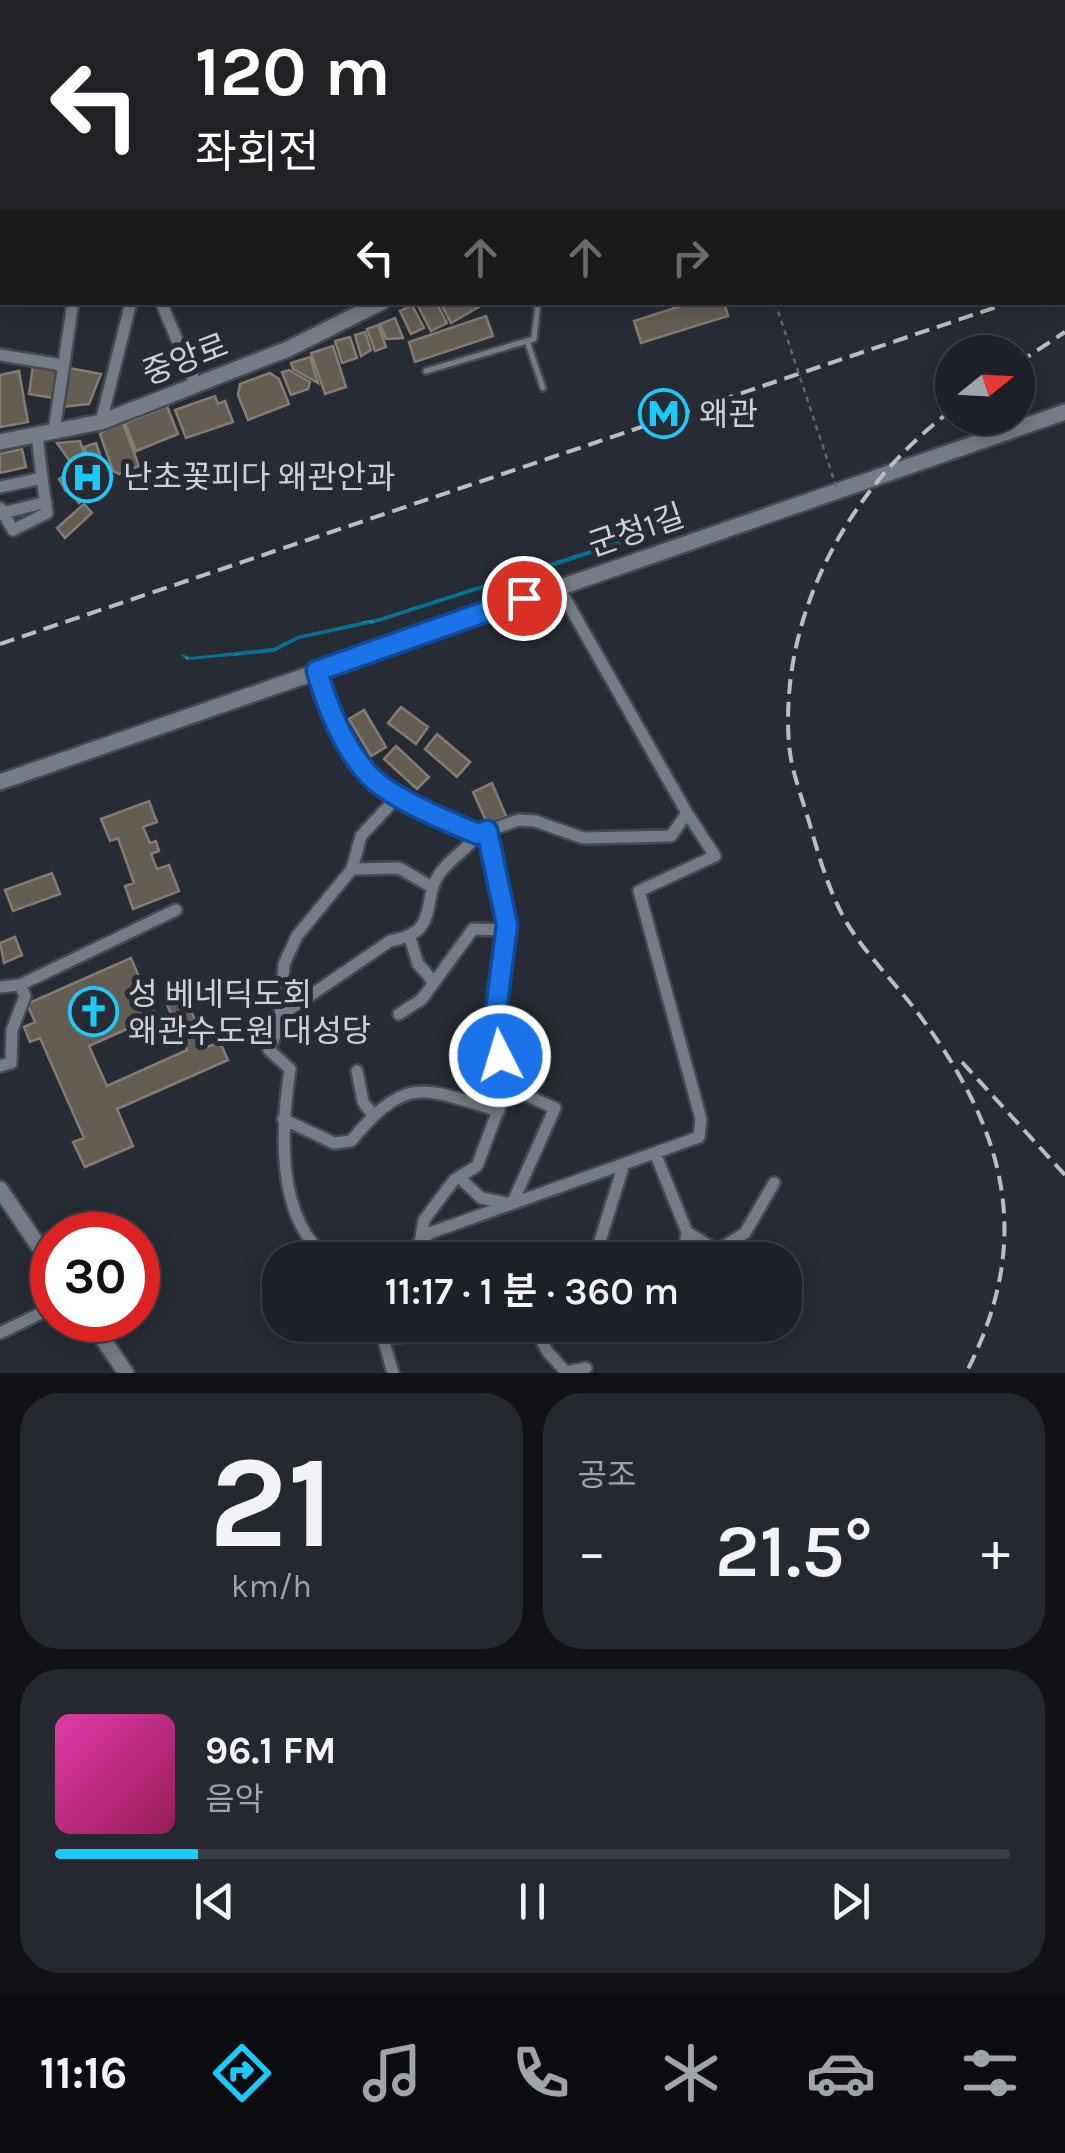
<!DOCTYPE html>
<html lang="ko">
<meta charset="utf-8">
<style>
:root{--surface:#1d2127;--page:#25292f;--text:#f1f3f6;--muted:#a0a3a7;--line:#3b3e44;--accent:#1acafc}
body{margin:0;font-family:Karla,"Noto Sans KR",sans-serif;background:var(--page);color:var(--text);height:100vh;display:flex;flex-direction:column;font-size:38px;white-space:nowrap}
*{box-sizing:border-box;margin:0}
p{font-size:32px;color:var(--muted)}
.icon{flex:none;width:55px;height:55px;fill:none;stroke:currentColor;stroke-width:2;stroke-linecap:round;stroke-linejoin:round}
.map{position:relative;height:1373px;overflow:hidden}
.panel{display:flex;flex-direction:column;gap:20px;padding:20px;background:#101215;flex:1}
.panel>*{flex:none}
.guide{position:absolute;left:0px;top:0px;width:1065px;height:305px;box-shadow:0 5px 25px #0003,0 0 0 2px var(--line);background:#202124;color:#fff;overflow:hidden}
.needle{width:65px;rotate:72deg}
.fabs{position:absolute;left:935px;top:335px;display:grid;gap:20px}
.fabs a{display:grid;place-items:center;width:100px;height:100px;border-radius:50%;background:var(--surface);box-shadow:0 5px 25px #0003,0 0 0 2px var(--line);font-size:50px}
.speed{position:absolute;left:30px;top:1212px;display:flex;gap:20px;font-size:50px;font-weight:700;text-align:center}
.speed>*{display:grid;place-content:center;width:130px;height:130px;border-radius:50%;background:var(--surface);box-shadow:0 5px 25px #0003,0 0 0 2px var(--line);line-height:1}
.speed .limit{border:15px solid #d22;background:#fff;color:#111}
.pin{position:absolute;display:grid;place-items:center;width:85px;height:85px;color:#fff;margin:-42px;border:5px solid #fff;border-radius:50%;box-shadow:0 2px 10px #0007}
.me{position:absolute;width:110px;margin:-55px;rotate:355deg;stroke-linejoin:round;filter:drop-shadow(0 0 8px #0008)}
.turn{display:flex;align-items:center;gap:35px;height:210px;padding:0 30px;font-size:45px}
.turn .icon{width:130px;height:130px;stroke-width:2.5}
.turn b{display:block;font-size:70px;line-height:85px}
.lanes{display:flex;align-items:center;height:95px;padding:0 30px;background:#0003;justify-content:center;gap:50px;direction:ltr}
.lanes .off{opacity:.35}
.big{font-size:75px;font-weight:600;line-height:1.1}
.panel .widget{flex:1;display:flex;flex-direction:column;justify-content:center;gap:15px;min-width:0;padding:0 35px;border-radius:40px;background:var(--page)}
.panel .dial{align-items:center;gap:0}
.dial b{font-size:130px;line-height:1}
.song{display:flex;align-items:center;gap:30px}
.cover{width:120px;height:120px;border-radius:15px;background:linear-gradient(135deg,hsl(320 70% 55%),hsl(330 70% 35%))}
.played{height:10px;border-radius:5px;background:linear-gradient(90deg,var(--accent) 15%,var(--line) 15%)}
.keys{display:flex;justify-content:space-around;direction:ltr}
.heat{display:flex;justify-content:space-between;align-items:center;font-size:55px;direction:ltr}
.panel .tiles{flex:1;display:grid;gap:20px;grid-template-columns:1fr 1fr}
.widget:last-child{grid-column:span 2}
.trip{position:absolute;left:262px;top:1242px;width:540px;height:100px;border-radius:40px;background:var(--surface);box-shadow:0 5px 25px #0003,0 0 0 2px var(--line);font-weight:600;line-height:100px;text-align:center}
.tab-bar{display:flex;height:160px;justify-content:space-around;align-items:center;background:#0c0d10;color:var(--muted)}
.tab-bar .icon{width:70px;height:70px}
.tab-bar .selected{color:var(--accent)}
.tab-bar b{font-size:45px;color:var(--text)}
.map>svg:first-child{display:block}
.water{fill:url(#water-ripples)}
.building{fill:#645d54;stroke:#847d73;stroke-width:2.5}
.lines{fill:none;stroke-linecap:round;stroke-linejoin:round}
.lane-casing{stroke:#454950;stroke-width:10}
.street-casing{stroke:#454950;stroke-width:16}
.secondary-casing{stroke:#454950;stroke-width:20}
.lane{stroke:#767c85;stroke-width:5}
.street{stroke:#767c85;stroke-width:11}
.secondary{stroke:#767c85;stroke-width:15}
.rail{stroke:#babdc3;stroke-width:4;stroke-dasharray:15 8;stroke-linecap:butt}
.path-bridge{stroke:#656970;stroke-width:2.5;stroke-dasharray:5 5;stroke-linecap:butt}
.route-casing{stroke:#114b97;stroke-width:25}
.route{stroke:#1a73e8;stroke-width:18}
.labels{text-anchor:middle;stroke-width:10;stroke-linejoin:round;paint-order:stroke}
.street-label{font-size:32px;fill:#ced1d7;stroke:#272c34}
.poi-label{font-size:32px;fill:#ced1d7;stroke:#272c34;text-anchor:start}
</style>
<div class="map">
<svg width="1065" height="1373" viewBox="0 0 1065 1373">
<defs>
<pattern id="water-ripples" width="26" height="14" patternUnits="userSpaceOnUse" patternTransform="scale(2.5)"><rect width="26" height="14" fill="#037293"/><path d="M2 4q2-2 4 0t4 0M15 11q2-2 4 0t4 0" fill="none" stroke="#328ba6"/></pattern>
</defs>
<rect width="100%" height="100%" fill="#272c34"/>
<path class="water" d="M659,528L660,532L379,622L299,639L274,652L187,660L180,654L191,657L273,648L297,636L379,618Z"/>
<path class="building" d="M436,302L447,323L431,331L417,304Z
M440,302H480L482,305L451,323Z
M693,302H724L728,316L641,343L634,321Z
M412,305L424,328L411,334L400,311Z
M486,316L493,336L415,362L409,342Z
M395,318L403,338L386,339L380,324Z
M378,325L386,347L375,351L367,329Z
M365,332L371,350L361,356L355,335Z
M350,337L357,358L342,363L335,341Z
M333,346L346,387L325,394L311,353Z
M310,357L318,383L293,369L291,363Z
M33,365L57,370L53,398L29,394Z
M69,368L101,374L89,404L61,407Z
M289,370L310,382L308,389L291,395L282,372Z
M19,371L28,422L0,427V375Z
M270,373L279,379L289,404L248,420L238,395L240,384Z
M215,396L218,404L225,401L233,422L186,438L175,410Z
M167,406L178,434L136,451L125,423Z
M121,418L139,466L119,474L113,471L100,434Z
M80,441L87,463L74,467L57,443Z
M96,443L108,479L96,482L84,447Z
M22,449L26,467L0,473V454Z
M74,470L81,483L66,491L59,479Z
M84,483L92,494L79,503L71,492Z
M84,504L92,513L65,538L57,528Z
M401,707L428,727L416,744L388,723Z
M364,710L386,747L371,756L349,719Z
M437,734L470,762L457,777L425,749Z
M396,746L429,777L417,789L384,759Z
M492,783L506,816L488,825L473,792Z
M149,801L157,822L143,827L150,843L156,841L159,851L151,854L157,869L169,865L179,891L133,909L125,886L134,883L118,838L110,841L101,819Z
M52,873L60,894L13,911L5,890Z
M15,937L22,955L4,963L0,943Z
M131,958L156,1016L89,1046L107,1086L187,1050L164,998L182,990L207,1047L220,1042L228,1060L117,1109L133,1146L85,1167L73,1142L84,1138L40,1038L30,1042L24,1027L35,1022L27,1004Z"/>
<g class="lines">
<defs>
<path id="lane" d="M527,341L543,388
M426,371L534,339L538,302"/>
<path id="street" d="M48,0L49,2
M277,0L278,2
M372,0L374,2
M547,0L548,2
M680,0L681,2
M904,0L905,2
M709,2L713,0
M0,126L2,146
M1062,154L1065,153
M1062,241L1065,240
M0,266H2
M161,302L196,385
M0,355L62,365
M101,422L131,302
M54,431L73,302
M0,487L42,478L37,435
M0,508L13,530L47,513L42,478
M3,513L46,502
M317,671C328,706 343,747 369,775C391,799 447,821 478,834L519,820L535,821L583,838L671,836L687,813L558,586
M352,869L399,868L432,887
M410,938L418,964L433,981
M0,987L20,985L176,910
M399,1014L422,999L473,929L506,930
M280,1016L390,941C446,931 416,897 445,867C456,855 468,848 478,834
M0,1066L11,1063L12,1030L25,996L20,985
M357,1071L363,1102L373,1115
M283,1119L334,1143L351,1141C407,1074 423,1088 499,1111
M655,1153L687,1232L717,1251L745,1233L774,1183
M459,1177L481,1198L512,1204L555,1108L507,1087
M420,1243L424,1220L454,1180L477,1166L507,1087L494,1026L507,925L487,831
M330,1260C275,1220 281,1130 290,1069L269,1050L279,1026L284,964L297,936L352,869L361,836L400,794
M400,1260L430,1233L699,1137L701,1119L639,891L715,856L687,813
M594,1260L624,1164
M683,1260L687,1232
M367,1325L383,1338L544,1325
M535,1328L547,1351L566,1372L586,1368
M0,1333L52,1308
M382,1334L393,1373"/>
<path id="secondary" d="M322,2L328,0
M1062,20L1065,19
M0,124L2,123
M0,442L101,422L288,349L382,302
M0,782L1065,412
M0,1189L52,1266
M90,1320L126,1373"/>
</defs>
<use href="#lane" class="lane-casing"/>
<use href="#street" class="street-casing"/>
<use href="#secondary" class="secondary-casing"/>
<use href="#lane" class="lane"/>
<use href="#street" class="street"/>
<use href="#secondary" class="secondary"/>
<path class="rail" d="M1062,276L1065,275
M1018,363L1065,332
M952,410C850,486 779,614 789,744C791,771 803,800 810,825C819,857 828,888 844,918C865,955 898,985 923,1020C1007,1135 1034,1241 966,1373
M0,644L1011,302
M962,1062L1065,1175"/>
<path class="path-bridge" d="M775,302L837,489"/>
</g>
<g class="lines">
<defs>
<path id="route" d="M500,1056L494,1026L507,925L487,831L478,834C447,821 392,799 369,775C343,747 327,706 317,671L524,598"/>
</defs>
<use href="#route" class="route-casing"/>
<use href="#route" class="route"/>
</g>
<defs>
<symbol id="metro-ring" viewBox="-11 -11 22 22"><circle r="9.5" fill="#272c34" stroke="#1acafc" stroke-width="1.5"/><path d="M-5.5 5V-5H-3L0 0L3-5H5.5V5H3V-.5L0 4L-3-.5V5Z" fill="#1acafc"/></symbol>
<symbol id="hospital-ring" viewBox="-11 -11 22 22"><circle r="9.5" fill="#272c34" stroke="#1acafc" stroke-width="1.5"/><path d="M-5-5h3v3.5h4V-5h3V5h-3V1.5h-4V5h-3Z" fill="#1acafc"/></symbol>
<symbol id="church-ring" viewBox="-11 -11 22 22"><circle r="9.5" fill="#272c34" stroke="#1acafc" stroke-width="1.5"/><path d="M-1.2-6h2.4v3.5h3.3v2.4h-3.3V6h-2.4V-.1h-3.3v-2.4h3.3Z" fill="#1acafc"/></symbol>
</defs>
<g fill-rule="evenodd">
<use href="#metro-ring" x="636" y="386" width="55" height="55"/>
<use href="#hospital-ring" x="60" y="450" width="55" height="55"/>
<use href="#church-ring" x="66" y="984" width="55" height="55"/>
</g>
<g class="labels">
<g class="street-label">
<text transform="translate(185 359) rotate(-21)" y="11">중앙로</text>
<text transform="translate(636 530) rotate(-19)" y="11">군청1길</text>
</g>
<g class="poi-label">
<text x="699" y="425">왜관</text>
<text x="123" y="488">난초꽃피다 왜관안과</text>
<text x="128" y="1005">성 베네딕도회<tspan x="128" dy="37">왜관수도원 대성당</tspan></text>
</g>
</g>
</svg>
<div class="fabs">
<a><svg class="needle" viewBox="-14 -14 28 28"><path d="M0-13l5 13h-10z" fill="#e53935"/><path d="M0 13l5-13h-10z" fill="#a0a3a7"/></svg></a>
</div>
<div class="speed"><div class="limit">30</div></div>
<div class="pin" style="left:524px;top:598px;background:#d93025"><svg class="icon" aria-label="arrive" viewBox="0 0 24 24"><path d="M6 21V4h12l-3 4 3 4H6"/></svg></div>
<svg class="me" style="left:500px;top:1056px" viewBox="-20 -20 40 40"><circle r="17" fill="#1a73e8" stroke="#fff" stroke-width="3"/><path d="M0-11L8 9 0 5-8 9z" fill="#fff"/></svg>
<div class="trip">11:17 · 1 분 · 360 m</div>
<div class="guide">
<div class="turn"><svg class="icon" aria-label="left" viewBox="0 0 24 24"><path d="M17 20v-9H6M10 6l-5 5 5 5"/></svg><div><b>120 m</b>좌회전</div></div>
<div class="lanes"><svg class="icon" aria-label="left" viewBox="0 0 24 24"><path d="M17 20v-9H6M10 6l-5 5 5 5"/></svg><svg class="icon off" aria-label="ahead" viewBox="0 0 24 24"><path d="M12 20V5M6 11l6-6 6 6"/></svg><svg class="icon off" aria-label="ahead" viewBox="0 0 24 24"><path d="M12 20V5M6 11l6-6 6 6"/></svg><svg class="icon off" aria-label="right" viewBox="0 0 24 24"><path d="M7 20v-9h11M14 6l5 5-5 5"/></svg></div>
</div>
</div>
<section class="panel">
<div class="tiles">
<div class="widget dial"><b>21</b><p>km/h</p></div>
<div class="widget"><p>공조</p>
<div class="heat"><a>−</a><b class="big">21.5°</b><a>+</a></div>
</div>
<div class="widget">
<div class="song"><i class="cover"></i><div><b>96.1 FM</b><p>음악</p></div></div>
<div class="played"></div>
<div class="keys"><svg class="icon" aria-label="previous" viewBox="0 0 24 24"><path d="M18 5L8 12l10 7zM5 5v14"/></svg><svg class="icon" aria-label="pause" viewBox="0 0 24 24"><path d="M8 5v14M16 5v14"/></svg><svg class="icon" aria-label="next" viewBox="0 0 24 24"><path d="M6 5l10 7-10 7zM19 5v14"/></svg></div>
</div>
</div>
</section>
<nav class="tab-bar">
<b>11:16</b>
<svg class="icon selected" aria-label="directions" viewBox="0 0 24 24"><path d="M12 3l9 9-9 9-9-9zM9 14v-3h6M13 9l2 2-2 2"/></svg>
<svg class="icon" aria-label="music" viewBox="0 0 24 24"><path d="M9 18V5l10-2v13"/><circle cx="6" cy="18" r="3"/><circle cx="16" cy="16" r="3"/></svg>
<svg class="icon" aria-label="phone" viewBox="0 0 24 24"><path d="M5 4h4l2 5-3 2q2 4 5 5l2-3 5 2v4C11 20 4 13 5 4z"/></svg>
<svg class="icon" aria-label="climate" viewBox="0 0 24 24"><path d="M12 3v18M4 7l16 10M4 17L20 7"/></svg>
<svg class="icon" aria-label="car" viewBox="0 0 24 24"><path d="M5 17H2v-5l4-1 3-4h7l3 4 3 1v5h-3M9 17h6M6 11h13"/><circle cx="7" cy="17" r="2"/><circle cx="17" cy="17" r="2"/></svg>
<svg class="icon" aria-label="filters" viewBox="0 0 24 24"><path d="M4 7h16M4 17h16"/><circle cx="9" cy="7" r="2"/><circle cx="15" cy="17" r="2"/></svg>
</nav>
